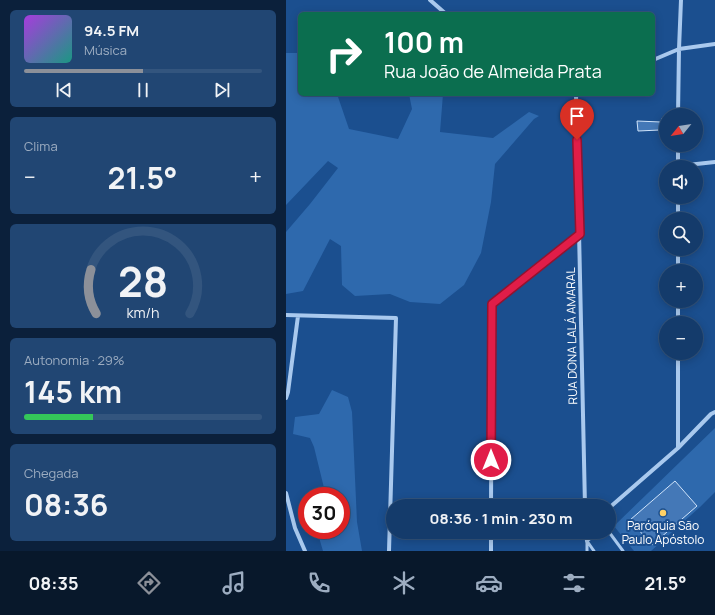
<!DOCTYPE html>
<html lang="pt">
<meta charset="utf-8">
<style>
:root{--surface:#143b6b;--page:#214673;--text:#f1f3f6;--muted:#9dadc1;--line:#33557e;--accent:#8c9099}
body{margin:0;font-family:Manrope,sans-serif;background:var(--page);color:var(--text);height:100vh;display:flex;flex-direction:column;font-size:15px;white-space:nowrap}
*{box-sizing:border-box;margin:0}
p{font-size:13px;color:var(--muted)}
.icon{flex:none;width:22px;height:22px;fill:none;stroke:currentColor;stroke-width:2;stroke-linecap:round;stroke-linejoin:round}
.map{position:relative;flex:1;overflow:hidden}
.details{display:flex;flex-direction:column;gap:10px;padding:10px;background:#0b203b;width:286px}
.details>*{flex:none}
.hud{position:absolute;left:12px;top:12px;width:357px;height:84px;border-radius:6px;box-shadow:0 2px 10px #0003,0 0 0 1px var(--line);background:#0b6e4f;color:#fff;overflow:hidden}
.needle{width:26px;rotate:240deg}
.controls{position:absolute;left:373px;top:108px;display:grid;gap:8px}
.controls a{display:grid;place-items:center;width:44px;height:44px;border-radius:50%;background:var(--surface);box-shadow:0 2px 10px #0003,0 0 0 1px var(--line);font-size:20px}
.speed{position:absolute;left:12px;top:487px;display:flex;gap:8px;font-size:20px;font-weight:700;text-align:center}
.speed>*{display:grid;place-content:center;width:52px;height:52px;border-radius:50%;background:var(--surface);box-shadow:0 2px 10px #0003,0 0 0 1px var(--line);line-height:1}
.speed .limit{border:6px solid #d22;background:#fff;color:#111}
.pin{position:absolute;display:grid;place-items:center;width:34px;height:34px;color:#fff;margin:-41px -17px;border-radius:50% 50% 50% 0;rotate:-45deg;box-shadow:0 0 4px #0007}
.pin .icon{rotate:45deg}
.me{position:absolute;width:44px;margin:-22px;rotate:0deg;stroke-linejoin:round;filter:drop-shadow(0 0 3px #0008)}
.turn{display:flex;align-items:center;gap:14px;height:84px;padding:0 20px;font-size:18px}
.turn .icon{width:52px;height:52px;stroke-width:2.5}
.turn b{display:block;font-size:28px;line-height:34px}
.big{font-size:30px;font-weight:700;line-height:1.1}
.details .widget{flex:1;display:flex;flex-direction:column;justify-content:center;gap:6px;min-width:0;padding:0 14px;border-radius:6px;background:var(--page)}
.details .dial{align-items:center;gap:0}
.dial svg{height:104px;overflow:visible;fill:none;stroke:var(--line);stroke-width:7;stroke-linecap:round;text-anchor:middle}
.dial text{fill:var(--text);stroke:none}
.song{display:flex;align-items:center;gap:12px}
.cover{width:48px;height:48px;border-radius:6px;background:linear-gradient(135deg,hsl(280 70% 55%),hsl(170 70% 35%))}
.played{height:4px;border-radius:2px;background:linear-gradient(90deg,var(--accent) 50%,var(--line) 50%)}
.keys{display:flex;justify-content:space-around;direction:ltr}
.heat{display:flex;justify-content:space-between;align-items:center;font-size:22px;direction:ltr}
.charge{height:6px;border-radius:3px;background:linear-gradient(90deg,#34c759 29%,var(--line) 0)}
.trip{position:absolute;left:100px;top:499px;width:230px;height:40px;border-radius:20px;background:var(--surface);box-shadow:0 2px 10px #0003,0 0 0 1px var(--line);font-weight:700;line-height:40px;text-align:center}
.menu{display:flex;height:64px;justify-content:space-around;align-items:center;background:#08182b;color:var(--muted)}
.menu .icon{width:28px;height:28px}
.menu .current{color:var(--accent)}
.menu b{font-size:18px;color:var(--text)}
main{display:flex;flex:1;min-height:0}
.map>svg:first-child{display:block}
.green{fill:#2e69ad}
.building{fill:#4478b7;stroke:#cfe3fa}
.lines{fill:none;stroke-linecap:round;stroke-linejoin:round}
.lane{stroke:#a9c9ee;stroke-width:3}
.street{stroke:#a9c9ee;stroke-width:4}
.route-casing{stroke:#92132f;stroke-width:10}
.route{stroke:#e11d48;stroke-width:7}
.poi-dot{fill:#ffd166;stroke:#1b4f8f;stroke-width:1.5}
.labels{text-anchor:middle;stroke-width:4;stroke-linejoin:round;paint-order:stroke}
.street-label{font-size:12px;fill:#fff;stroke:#1b4f8f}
.poi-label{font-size:12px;fill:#fff;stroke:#1b4f8f}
</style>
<main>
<section class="details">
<div class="widget">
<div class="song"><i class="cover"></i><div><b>94.5 FM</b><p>Música</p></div></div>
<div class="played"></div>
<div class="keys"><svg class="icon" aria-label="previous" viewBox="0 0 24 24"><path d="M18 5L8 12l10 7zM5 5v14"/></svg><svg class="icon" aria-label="pause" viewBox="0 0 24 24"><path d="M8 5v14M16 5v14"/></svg><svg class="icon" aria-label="next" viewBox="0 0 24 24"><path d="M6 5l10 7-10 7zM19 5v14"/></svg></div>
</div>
<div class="widget"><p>Clima</p>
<div class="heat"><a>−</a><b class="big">21.5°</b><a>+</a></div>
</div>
<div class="widget dial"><svg viewBox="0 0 100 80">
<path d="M14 69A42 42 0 1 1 86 69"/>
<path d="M14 69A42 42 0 0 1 10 35" stroke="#8c9099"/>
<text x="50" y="56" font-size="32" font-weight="700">28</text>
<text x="50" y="72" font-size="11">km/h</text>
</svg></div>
<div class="widget"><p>Autonomia · 29%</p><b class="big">145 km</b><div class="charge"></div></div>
<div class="widget"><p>Chegada</p><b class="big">08:36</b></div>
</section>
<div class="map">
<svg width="429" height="551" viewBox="0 0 429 551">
<rect width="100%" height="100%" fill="#1b4f8f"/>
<path class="green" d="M0,53H14V94H51L63,129L112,139L126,109L123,94H157L154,132L207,138L243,112L253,116L248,119L209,164L205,202L195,253L178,285L154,304L124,302L104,294L69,296L56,285L55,246L44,239L17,291L0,294V232L24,204L52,168L42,161L0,205Z
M46,390L62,397L66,412L71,522L76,551H37L32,534L35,530H55V496H40L28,447L24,438L7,434L9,417L33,414Z
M429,428V492L414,507L365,551H348L328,526Z"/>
<path class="building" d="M376,118H380V134H376L374,130L352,131L351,121L375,122Z
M389,481L411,506L366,545L344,520Z"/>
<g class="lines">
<path class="lane" d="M323,532L337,551
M301,551V541
M308,551L301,541L312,532"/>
<path class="street" d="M144,0L160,14
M367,60L393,49L429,44
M270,94L275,95L283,94
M290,94L299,506
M392,115L393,49L395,0
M392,166L429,162
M392,167V145
M392,219V197
M392,271V249
M0,315L110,318L103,551
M392,323V301
M0,398L2,392L12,316
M392,447V353
M0,493L9,528L19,551
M205,506L206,304L294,234
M323,508L392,448L425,414L429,412
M300,532L301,541
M205,551V532"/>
</g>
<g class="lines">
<defs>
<path id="route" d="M205,460L206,304L294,234L291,140"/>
</defs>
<use href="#route" class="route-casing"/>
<use href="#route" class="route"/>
</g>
<circle class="poi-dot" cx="377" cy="513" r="4"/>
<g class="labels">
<g class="street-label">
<text transform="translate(286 336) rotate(-91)" y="4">RUA DONA LALÁ AMARAL</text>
</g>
<g class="poi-label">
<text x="377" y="530">Paróquia São<tspan x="377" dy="14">Paulo Apóstolo</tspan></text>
</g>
</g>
</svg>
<div class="controls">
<a><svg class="needle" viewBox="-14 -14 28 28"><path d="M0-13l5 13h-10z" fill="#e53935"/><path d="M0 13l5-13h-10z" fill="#9dadc1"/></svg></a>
<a><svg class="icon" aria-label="sound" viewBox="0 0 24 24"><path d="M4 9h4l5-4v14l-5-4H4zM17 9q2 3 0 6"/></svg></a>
<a><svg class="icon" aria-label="search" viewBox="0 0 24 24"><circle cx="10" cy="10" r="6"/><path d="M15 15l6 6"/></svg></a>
<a>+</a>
<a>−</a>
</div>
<div class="speed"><div class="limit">30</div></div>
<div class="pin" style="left:291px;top:140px;background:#d93025"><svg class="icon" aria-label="arrive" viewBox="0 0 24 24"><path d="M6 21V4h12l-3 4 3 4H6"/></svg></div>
<svg class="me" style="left:205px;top:460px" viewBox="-20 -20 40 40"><circle r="17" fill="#e11d48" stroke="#fff" stroke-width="3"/><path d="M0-11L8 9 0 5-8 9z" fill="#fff"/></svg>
<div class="trip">08:36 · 1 min · 230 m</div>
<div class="hud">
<div class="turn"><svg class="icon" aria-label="right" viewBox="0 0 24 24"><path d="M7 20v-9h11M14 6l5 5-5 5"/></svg><div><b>100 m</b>Rua João de Almeida Prata</div></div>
</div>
</div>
</main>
<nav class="menu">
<b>08:35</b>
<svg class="icon current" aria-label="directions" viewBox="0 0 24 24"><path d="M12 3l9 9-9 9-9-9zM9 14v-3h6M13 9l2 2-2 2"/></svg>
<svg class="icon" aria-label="music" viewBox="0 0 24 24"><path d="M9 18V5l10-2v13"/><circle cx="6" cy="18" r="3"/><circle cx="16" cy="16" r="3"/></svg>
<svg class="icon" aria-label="phone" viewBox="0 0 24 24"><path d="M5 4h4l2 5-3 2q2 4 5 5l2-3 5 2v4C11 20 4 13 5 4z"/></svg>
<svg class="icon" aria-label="climate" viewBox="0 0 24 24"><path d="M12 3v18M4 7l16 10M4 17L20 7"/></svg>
<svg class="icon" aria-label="car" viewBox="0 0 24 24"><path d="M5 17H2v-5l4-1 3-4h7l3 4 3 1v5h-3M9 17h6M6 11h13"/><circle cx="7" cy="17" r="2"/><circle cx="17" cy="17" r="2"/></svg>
<svg class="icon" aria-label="filters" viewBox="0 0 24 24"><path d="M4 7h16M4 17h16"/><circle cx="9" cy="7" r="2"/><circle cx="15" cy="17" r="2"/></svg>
<b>21.5°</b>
</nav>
